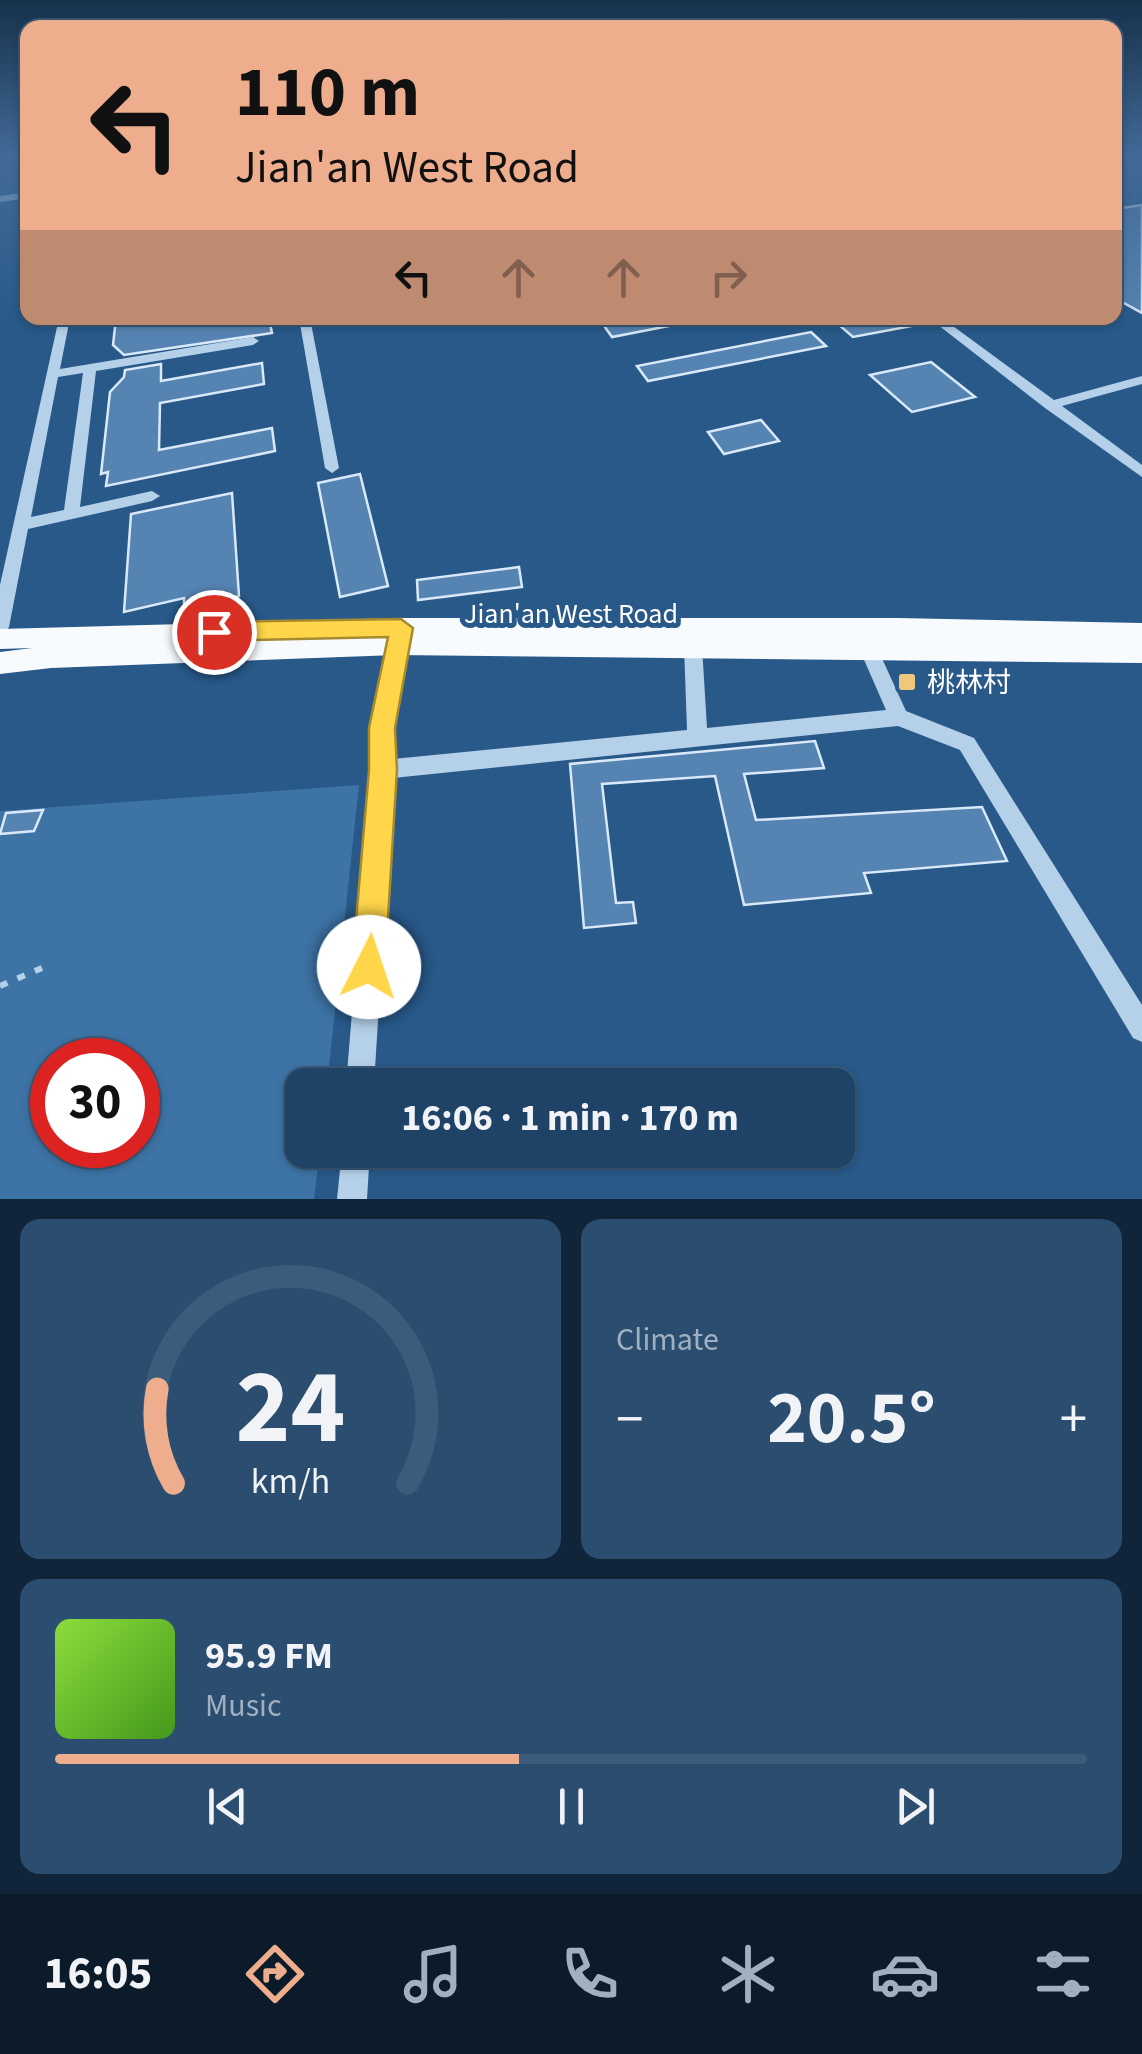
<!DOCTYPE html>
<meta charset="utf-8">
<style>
:root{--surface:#1e4367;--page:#2b4e70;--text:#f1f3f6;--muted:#a1b0c0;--line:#3c5c7b;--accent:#eead8d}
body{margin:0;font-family:"Source Sans 3","Noto Sans SC",sans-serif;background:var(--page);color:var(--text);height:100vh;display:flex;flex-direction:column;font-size:38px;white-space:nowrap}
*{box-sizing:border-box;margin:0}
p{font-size:32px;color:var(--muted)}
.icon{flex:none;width:55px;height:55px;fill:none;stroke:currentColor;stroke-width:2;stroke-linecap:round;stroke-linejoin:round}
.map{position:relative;height:1199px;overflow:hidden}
.details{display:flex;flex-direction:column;gap:20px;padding:20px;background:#102539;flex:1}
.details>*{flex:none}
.banner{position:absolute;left:20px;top:20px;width:1102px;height:305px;border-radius:20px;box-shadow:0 2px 8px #0004,0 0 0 2px var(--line);background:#eead8d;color:#111;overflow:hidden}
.speed{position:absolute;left:30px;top:1038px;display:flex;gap:20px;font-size:50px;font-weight:700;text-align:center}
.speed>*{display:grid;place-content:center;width:130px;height:130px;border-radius:50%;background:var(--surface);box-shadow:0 2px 8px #0004,0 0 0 2px var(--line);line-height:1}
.speed .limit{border:15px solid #d22;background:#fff;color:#111}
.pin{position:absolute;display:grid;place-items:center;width:85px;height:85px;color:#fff;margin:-42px;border:5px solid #fff;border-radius:50%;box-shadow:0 2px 10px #0007}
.me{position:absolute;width:110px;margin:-55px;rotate:4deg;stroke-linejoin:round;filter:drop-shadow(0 0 8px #0008)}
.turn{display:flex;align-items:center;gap:35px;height:210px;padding:0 50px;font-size:45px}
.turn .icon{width:130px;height:130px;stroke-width:2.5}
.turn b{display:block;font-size:70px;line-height:85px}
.lanes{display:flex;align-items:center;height:95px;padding:0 50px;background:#0003;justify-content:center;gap:50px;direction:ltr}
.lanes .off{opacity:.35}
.big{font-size:75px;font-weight:700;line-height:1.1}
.details .widget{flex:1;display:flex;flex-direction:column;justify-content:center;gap:15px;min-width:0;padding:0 35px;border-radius:20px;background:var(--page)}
.details .dial{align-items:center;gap:0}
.dial svg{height:260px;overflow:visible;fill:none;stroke:var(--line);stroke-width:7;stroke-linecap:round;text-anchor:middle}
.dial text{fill:var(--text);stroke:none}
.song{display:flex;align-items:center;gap:30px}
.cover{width:120px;height:120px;border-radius:15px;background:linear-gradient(135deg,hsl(90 70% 55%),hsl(100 70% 35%))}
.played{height:10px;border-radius:5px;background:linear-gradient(90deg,var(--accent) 45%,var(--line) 45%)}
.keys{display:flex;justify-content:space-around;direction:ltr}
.heat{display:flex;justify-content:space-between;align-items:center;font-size:55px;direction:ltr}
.details .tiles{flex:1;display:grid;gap:20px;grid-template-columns:1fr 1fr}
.widget:last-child{grid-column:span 2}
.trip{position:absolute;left:285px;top:1068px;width:570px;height:100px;border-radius:20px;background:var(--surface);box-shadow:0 2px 8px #0004,0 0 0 2px var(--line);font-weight:700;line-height:100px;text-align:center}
.menu{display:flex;height:160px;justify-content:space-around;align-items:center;background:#0c1b29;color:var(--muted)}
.menu .icon{width:70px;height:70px}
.menu .active{color:var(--accent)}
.menu b{font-size:45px;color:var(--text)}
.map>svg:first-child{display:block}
.green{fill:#3d73a5;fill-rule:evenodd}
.building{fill:#5584b2;stroke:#d9e9f7;stroke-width:2.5}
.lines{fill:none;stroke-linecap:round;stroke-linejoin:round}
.path{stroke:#b5d0e9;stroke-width:6;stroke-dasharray:8 11;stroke-linecap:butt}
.minor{fill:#b5d0e9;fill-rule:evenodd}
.major{fill:#f8fbfe;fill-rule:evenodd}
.route{fill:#ffd54a;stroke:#a68a30;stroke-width:2.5}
.poi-dot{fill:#f1c77c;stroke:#285989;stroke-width:4}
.labels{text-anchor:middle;stroke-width:10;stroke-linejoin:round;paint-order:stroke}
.street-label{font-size:28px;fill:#fff;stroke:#285989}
.poi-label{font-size:28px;fill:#fff;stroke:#285989;text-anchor:start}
</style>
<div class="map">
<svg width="1142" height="1199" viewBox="0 0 1142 1199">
<rect width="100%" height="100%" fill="#285989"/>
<path class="green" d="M359,785L327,1085H302V1150H320L314,1199H0V811ZM52,1060H138V1145H52Z"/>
<path class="building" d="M1142,205V313L1122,302L1115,303V209Z
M116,318H269L272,333L124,355L113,345Z
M632,318H674V325L612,337L602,323Z
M831,318H917V325L853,337Z
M811,332L826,346L648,381L637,366Z
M931,362L975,397L912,412L870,375Z
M262,363L264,384L160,403L159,450L272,428L275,451L106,486L108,472L101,474L110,392L124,377L125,370L161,364V381Z
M761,420L779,441L724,454L708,432Z
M360,474L388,586L340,597L318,483Z
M232,493L239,596L184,610V598L124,612L131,514Z
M519,567L522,587L418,600L417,580Z
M815,741L824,768L744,774L756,820L982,807L1007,861L864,873L871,893L744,905L715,776L602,784L616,903L633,902L636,923L584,928L570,764Z
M43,810L34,831L0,834L6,813Z"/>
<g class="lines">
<path class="path" d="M0,986L42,968"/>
<path class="minor" d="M28,192V198L0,202V196Z
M59,318H70L60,369L253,337L259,341L253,345L96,371L80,507L152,491L160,496L152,501L28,529L9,627L6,632L0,634V585ZM83,373L64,510L31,517L58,377Z
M299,318H310L339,468L332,473L325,468Z
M929,318H942L1054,400L1142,376V384L1062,406L1142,465V477L1045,408Z
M400,626L406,628L409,633L392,728L393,759L687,730L684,646L686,641H700L702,646L707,728L886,710L858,646L860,641H874L906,711L974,738L1142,1005V1042L1133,1038L960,750L898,726L393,778L374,1085H346L372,770V728L391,633L394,628Z
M342,1150H370L367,1199H337Z"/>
<path class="major" d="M401,618H898L1142,623V663L396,655L51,668L0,674V652L32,648L0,649V629Z"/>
</g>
<linearGradient id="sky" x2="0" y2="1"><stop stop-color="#16314b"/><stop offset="0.48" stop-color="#426a97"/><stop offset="1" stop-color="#426a97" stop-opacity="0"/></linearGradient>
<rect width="1142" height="326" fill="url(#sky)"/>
<path class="route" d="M401,619L413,628L395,728L397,770L385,967L380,978L369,983L357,978L352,967L369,770V728L388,637L214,641L206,638L203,632L206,625L214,622Z"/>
<rect class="poi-dot" x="897" y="672" width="20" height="20" rx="5"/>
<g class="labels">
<g class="street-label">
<text x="571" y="623">Jian'an West Road</text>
</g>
<g class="poi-label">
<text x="927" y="692">桃林村</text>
</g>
</g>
</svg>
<div class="speed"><div class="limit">30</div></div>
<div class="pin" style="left:214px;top:632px;background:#d93025"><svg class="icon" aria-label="arrive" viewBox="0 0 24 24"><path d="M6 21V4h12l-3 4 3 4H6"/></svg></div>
<svg class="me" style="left:369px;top:967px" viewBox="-20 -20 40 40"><circle r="19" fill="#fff"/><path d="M0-13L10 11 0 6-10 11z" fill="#ffd54a"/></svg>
<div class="trip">16:06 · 1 min · 170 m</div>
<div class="banner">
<div class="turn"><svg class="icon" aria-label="left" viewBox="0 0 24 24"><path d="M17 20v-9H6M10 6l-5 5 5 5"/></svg><div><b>110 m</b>Jian'an West Road</div></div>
<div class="lanes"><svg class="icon" aria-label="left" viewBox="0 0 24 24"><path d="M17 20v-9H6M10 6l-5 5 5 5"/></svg><svg class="icon off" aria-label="ahead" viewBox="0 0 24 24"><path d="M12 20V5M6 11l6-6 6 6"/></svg><svg class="icon off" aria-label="ahead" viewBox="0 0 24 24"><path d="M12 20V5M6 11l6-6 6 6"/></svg><svg class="icon off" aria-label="right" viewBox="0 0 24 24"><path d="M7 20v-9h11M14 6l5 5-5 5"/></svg></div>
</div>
</div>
<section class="details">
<div class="tiles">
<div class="widget dial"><svg viewBox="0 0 100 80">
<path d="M14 69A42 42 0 1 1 86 69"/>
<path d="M14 69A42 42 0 0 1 9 40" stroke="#eead8d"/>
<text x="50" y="56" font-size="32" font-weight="700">24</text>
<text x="50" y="72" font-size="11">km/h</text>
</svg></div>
<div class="widget"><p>Climate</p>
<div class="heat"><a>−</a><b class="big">20.5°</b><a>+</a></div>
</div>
<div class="widget">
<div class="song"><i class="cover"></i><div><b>95.9 FM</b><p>Music</p></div></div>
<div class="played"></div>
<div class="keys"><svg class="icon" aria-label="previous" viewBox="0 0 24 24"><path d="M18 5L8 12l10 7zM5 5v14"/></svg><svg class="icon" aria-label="pause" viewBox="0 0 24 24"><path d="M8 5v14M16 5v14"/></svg><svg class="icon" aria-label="next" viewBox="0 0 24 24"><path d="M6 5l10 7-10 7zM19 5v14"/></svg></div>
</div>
</div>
</section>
<nav class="menu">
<b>16:05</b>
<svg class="icon active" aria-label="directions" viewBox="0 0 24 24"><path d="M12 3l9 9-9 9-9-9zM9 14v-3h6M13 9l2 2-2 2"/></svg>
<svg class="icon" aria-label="music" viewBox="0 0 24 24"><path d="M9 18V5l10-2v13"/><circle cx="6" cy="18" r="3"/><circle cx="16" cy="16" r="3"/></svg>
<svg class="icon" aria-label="phone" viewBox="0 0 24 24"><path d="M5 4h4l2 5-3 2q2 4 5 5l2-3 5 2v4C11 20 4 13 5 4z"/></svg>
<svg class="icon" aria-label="climate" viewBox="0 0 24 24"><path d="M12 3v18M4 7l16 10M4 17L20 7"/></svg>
<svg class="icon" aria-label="car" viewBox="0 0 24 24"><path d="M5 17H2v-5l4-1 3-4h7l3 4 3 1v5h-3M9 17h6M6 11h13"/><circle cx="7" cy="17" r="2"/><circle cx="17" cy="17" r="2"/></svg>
<svg class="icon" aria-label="filters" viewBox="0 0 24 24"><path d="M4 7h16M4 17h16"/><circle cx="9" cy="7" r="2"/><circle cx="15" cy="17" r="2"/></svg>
</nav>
